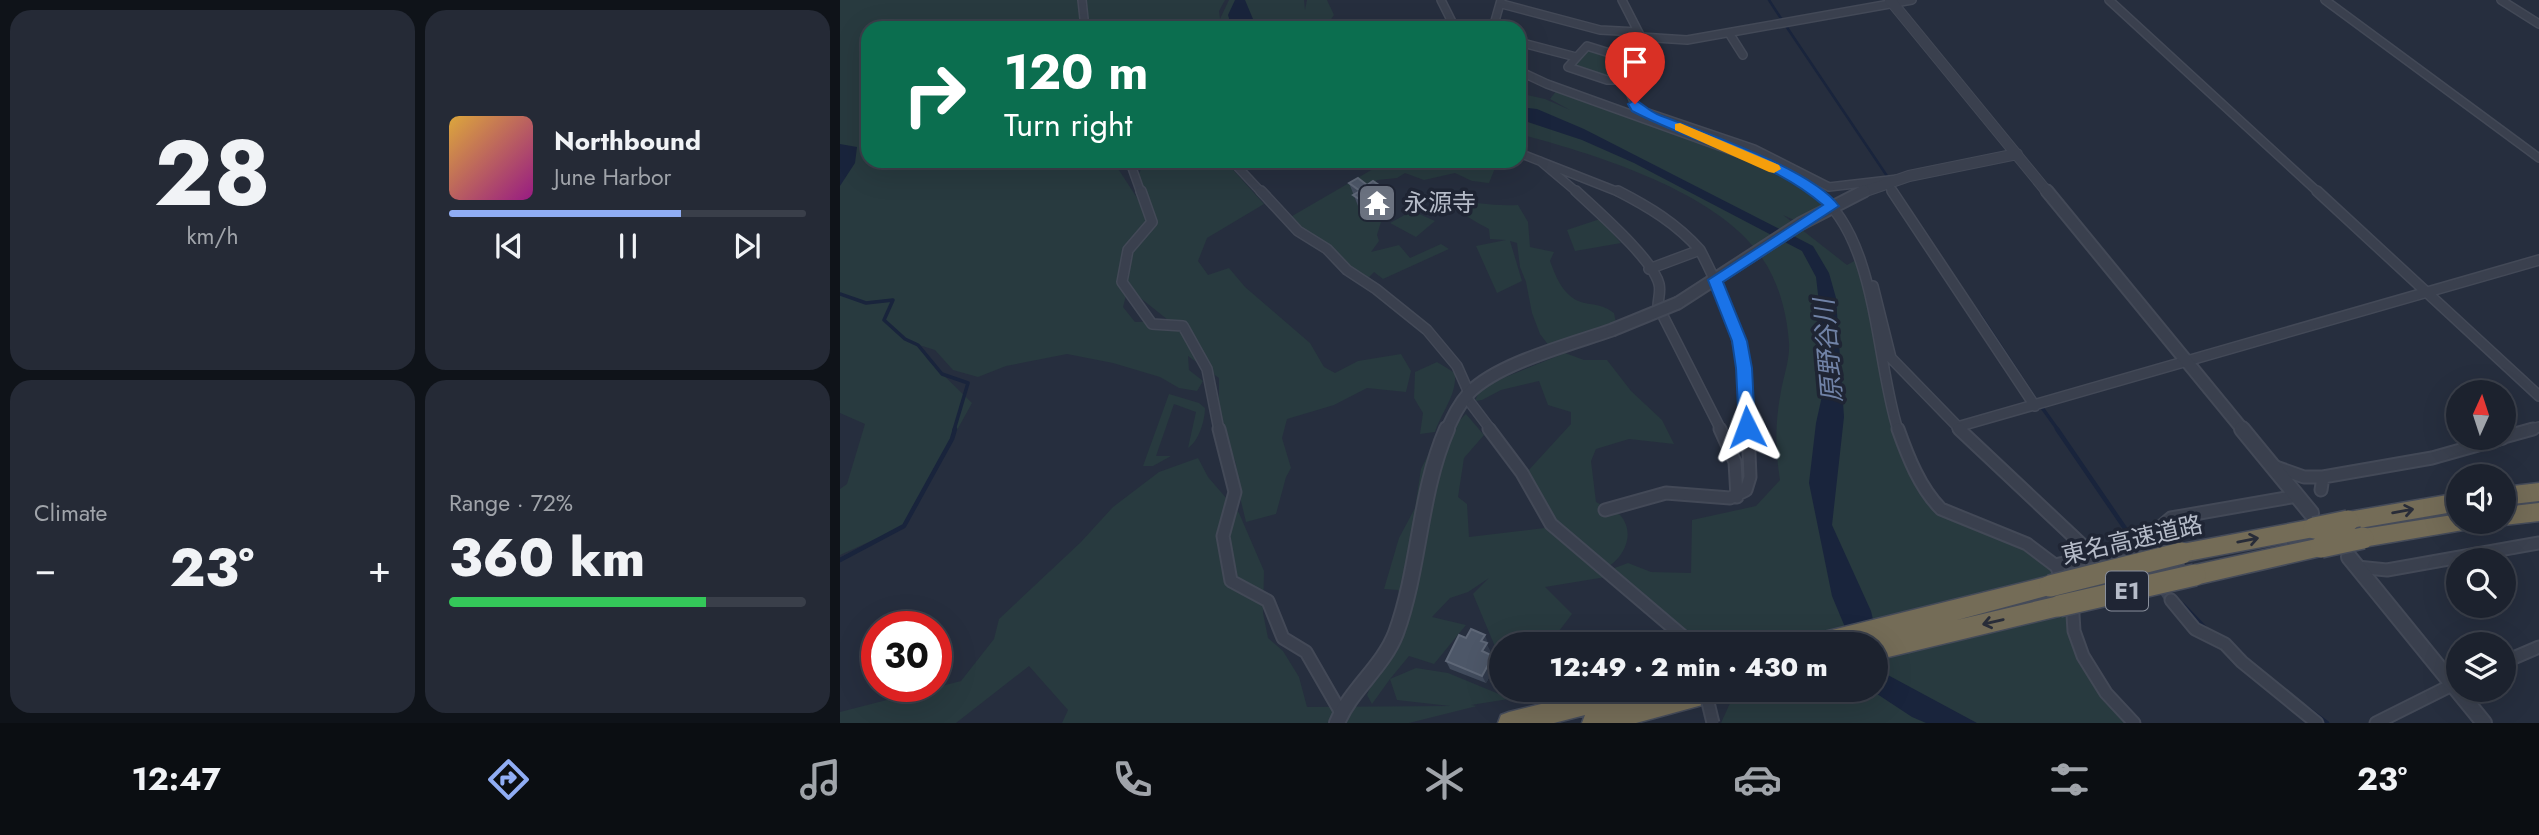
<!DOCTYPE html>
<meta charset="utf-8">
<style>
:root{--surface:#1c222e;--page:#252a36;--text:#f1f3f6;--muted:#a0a4aa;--line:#3a3f4a;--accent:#90adf4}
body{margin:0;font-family:Jost,"Noto Sans JP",sans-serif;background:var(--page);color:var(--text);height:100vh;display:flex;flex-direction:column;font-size:26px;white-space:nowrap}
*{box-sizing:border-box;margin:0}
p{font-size:23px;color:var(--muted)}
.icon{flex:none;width:38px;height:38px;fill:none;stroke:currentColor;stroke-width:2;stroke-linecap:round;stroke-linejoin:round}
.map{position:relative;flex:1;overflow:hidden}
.sheet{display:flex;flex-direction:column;gap:10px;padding:10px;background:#0f1319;width:840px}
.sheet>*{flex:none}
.banner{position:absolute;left:21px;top:21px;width:665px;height:147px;border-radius:21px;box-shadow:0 7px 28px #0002,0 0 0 2px var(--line);background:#0b6e4f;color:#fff;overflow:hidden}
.needle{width:46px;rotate:3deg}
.fabs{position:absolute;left:1606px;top:380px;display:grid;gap:14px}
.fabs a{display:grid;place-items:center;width:70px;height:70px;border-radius:50%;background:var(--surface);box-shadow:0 7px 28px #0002,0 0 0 2px var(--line);font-size:35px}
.speed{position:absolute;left:21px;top:611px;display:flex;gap:14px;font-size:35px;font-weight:700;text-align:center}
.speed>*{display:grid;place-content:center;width:91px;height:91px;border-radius:50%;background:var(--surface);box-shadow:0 7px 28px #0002,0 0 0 2px var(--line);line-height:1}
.speed .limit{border:10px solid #d22;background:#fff;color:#111}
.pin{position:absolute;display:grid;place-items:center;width:60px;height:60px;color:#fff;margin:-72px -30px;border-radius:50% 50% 50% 0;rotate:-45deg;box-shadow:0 0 7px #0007}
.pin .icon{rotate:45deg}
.me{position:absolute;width:77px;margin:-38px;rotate:357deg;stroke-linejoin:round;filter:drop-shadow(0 0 5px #0008)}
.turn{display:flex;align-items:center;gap:24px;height:147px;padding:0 28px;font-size:32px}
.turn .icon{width:91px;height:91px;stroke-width:2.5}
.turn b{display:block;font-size:49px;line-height:60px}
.big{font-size:52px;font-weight:800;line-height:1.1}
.sheet .card{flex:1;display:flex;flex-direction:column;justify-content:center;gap:10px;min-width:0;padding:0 24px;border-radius:21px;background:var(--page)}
.sheet .dial{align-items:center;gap:0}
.dial b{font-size:91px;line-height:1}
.song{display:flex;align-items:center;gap:21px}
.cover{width:84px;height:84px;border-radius:10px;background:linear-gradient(135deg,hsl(40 70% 55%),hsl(310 70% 35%))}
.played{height:7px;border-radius:4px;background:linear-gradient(90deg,var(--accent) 65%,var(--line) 65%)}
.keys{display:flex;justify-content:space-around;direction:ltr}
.heat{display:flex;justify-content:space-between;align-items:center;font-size:38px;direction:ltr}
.charge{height:10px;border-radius:5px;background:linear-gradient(90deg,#34c759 72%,var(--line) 0)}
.sheet .tiles{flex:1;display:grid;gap:10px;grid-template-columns:repeat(2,1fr)}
.trip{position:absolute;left:649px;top:632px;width:399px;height:70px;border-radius:35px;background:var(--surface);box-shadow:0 7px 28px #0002,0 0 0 2px var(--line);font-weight:800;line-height:70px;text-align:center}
.tabs{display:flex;height:112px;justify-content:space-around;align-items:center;background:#0b0e12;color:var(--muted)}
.tabs .icon{width:49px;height:49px}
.tabs .selected{color:var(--accent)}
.tabs b{font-size:32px;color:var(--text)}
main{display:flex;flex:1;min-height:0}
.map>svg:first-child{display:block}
.green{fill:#283a3f;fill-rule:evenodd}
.water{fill:#19243c}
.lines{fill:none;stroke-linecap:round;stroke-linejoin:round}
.stream-far2{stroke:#19243c;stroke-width:2.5}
.stream-far1{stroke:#19243c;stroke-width:3.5}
.stream{stroke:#19243c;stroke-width:4.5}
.minor-tunnel{stroke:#3c4353;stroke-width:11;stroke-dasharray:11 5;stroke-linecap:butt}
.minor-far2-casing{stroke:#434957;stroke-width:10}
.minor-far1-casing{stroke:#434957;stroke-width:12}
.minor-casing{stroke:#434957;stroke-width:15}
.tertiary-far2-casing{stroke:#434957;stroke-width:12}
.tertiary-far1-casing{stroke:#434957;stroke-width:15}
.tertiary-casing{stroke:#434957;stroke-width:18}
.motorway-casing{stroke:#454b59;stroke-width:3}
.minor-far2{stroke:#3a404e;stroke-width:7}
.minor-far1{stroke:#3a404e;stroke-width:9}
.minor{stroke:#3a404e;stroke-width:11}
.tertiary-far2{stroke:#3a404e;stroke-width:10}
.tertiary-far1{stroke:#3a404e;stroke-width:11}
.tertiary{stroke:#3a404e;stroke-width:14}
.motorway{fill:#746c57;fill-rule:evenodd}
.minor-bridge-casing{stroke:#434957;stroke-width:15;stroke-linecap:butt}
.tertiary-bridge-casing{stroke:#434957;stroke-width:15;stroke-linecap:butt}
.motorway-bridge-casing{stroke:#454b59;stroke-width:24;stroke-linecap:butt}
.minor-bridge{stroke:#3a404e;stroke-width:11}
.tertiary-bridge{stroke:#3a404e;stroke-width:11}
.motorway-bridge{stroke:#746c57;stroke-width:21}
.wall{fill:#414b5c}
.shaded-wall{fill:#313a4b}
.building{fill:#4d5768;stroke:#5e6777;stroke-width:2}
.oneway{stroke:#282c38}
.route{fill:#1a73e8;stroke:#114b97;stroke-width:2}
.slow{fill:#f59e0b}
.labels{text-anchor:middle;stroke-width:7;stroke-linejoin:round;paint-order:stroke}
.shield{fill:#1f2534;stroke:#898f9c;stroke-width:2}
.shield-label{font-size:23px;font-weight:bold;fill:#b6bcc9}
.poi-label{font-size:24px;fill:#b6bcc9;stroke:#1f2534;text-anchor:start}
.street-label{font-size:24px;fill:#b6bcc9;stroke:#1f2534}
.water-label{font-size:26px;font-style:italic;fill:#7183a7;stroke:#1f2534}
</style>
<main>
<section class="sheet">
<div class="tiles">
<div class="card dial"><b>28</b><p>km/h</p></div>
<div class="card">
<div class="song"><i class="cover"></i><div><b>Northbound</b><p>June Harbor</p></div></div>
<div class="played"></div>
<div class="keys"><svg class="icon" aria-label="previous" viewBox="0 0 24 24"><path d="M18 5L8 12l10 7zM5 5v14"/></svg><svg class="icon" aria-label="pause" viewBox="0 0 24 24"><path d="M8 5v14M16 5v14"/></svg><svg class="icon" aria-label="next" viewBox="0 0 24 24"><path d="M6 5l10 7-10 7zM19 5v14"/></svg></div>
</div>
<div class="card"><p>Climate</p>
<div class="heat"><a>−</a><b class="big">23°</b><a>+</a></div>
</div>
<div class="card"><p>Range · 72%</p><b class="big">360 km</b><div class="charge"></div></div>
</div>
</section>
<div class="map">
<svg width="1699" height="723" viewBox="0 0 1699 723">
<rect width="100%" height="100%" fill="#262e3e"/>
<path class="green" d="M0,0H385L379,11L380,19L389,0H464L465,10L467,0H487L494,15L489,22L480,25L465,19L471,28H28V161H273L301,204L297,178L301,169L337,161H385L424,204L367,238L358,261L368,275L389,268L405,287L470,343L484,367L495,373L518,361L561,354L571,371L566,392L527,388L494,405L447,419L442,438L451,468L446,477L436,514L406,522L398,489L396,464L379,415V378L348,356L349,370L363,381L357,391L339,388L320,377L273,363L227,354L166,366L138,377L113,370L95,350L79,345L88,360L132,403L64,526L0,555V489L7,484L25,424L0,413ZM288,288L328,320V321L295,322L283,307Z
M747,47L791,60L783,79L775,80L730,67Z
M717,90L910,160L973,195L983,205L954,220L943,215L1007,265L1018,259L1069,465L1101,510L1178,540L1215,565L1237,639L1280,710L1295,723H881L896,690H1036V644H920L924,635L921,633L897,644H852L772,569L788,563L811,572L851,573L852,520L916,506L940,480C935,449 935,422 941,391C944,375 950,359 949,343C947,314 939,282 922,258C877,191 754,154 679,134V93L705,99L730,110L710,99Z
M522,161H653L655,168L649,183L632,181L615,173L584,180L565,173L557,178L537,180L531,188L513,194C518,207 526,221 541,222L537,235L539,241L531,252L559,245L570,258L601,244L609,249L543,279L534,272L526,280L504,263L492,248L447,219L533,169Z
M613,196C629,204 659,206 678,205L688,222L690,247L714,252L710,261C716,277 723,296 741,302C755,306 760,303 774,313L776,323L709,346L700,334L692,313L686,282L680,267L677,243L670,241L682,281L657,293L636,246L666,240L650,239L649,229C633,220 618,214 613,196Z
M572,211L595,221L576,237L550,223Z
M760,219L781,243L735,251L727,230Z
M725,353L744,360H767L791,391L822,420L834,444L789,439L756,449L751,461L756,502C763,506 775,510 780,515C797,534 783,560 764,569L772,576L705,587L732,614L713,639L714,644H662L661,652L656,649L633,594L649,578L628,592L610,598L592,617L626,625L594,664L569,656L550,679L576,668L608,673L659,694L662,689L703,690L687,696L631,705L637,706L569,723H222L228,710L189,666L116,723H0V712L121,681L154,639L159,619L241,542L273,507L319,472L358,458L368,477L399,513L424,571L423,613L428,638L443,651L459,677L467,707L610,706L557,700L550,679L532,704L527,695L564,605L558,590L544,589L559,538L575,508L581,469L591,449L626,414L644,435L624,458L618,497L627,504L629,537L713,527L687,472L731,424V412L708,405L699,381L661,390L642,400L635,401L641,387Z
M597,362L615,373C617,395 602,411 595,432L580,434L583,413L574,398L575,372Z
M329,394L359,403L365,408C365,420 359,441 348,448L356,412L334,404L316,456H331L313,466H303Z"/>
<path class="water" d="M395,0H405L413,19L433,28H396L391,25L388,15Z
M679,107L697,109L744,129L973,246L989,273L996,298L1004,417L992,525L1031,611L1046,674L1137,723H1086L1072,717L1031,690H1036V644H1012L992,596L969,483L976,423L982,396L983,337L976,277L962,251L794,163L742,140L679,119Z
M0,144L17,147L15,163L0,186Z"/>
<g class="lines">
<path class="stream-far2" d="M929,0L942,20
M946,26L1047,176"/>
<path class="stream-far1" d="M0,294L26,303L53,300L44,320L65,339L78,345L102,374L128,383L114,430
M1140,315L1196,400
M1203,409L1218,430"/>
<path class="stream" d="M1217,429L1293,540
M0,560L64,526L112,439L115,429
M1343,605L1365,628
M1388,640L1402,654
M1467,708L1487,723"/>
<path class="minor-tunnel" d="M1298,552L1331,600"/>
<defs>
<path id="minor-far2" d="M242,0L245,28
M601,0L615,28
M782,0L801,37L792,60
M1269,0L1479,193
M1485,0L1699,158
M1661,0L1699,24
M662,4L760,30L798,32
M653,28L661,0
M889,33L903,55
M801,37L847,40L1072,0
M679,42L736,57
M747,46L792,60L785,80H767L728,67Z
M679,71L707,84L907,156L945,173L978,193
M785,80L797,109L806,114
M802,111L914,149L989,187L1058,179
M679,153L781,193
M286,161L291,165L301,193
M392,161L422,193
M700,161L738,193
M1047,183L1054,193"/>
<path id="minor-far1" d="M301,191L312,222L288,250L282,282L312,324L343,326L367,369L379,430
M421,191L458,231L487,249L507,270L536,289L587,330L617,366L629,393
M736,191C756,210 813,259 819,284C821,291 818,299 818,306L881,430
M778,191C809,207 836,223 860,250
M975,191C1038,237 1035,359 1058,430
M1052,191L1195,406
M1477,191L1699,396
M809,269L860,250C893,314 907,357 908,430
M1033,286L1051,358L1121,430
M626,397L651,430
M1117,427L1699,260
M1687,430L1699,427"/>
<path id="minor" d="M379,429L395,492L383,536L391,581L428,601L443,638L466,652L500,711
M649,429L682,473L711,524L852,644
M880,429L895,462L897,497
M1058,429C1068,457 1080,488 1101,509L1187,544L1216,566L1232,598L1234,631L1243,656L1266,693L1294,723
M1119,429L1254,556
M1664,437L1693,429
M1433,466L1464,477H1483L1592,458L1663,438
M1481,490L1483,477
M765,510L826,493L890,498L906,490L910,477L908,429
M1215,565L1315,542L1318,529L1331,518L1457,496
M1517,567L1547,570L1699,543
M1331,600L1355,629L1385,644L1402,662L1477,723
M1664,662L1699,647
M1536,723L1618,682"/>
<path id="tertiary-far2" d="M1050,0L1208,193
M1020,193L1069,176L1177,154"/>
<path id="tertiary-far1" d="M1207,191L1403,430
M838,303L960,224L1024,191
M607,430C613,417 619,404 629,393C658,363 732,344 772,330"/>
<path id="tertiary" d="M1402,429L1471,513
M1509,557L1644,723
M497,723C511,689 543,667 556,633C580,567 579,493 607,429"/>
<path id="motorway" d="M1699,483V501L1664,505V487Z
M1619,493V511L1508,530L1501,527L1498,521L1501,515L1508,512Z
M1699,503V521L1664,525L1657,522H1664V507Z
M1619,514V522H1638L1635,528L1523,547L1516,544L1513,538L1516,532L1523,529Z
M1474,519L1481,522L1484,528L1481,534L1474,537L1342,562L1335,560L1332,553L1335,546L1342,544Z
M1481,538L1488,540L1491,547L1488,554L1481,556L1355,585L1348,582L1345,575L1348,568L1355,565Z
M1210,576L1217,579L1220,586L1217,593L1117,620L1219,596L1226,599L1230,606L1226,613L1219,616L1036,660V644H969L972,637L980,633Z
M758,690H812L809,697L837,690H888L885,698L877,701L796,723H742L745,715L714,723H658L661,715L669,712Z"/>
</defs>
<use href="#minor-far2" class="minor-far2-casing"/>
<use href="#minor-far1" class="minor-far1-casing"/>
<use href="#minor" class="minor-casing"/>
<use href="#tertiary-far2" class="tertiary-far2-casing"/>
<use href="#tertiary-far1" class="tertiary-far1-casing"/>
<use href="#tertiary" class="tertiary-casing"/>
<use href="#motorway" class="motorway-casing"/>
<use href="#minor-far2" class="minor-far2"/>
<use href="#minor-far1" class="minor-far1"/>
<use href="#minor" class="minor"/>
<use href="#tertiary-far2" class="tertiary-far2"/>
<use href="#tertiary-far1" class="tertiary-far1"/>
<use href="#tertiary" class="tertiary"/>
<use href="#motorway" class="motorway"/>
<defs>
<path id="minor-bridge" d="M865,690L873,723"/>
<path id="tertiary-bridge" d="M772,330L838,303"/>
<path id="motorway-bridge" d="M1474,528L1508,521
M1481,547L1523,538
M1210,586L1342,553
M1219,606L1355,575"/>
</defs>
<use href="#minor-bridge" class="minor-bridge-casing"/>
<use href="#tertiary-bridge" class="tertiary-bridge-casing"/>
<use href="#motorway-bridge" class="motorway-bridge-casing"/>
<use href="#minor-bridge" class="minor-bridge"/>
<use href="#tertiary-bridge" class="tertiary-bridge"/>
<use href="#motorway-bridge" class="motorway-bridge"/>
</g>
<path class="wall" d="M509,183L549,192L552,203L532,216L518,206Z
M626,638L648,643L647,645L650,651L649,654L653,656L657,663L646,683L610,669L606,661Z"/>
<path class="shaded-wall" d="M549,192L552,203L532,216L528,205Z
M645,635L648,643L647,645L650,651L646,659L642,651L641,641Z
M653,656L657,663L646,683L642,676Z"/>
<path class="building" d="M518,178L527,185L533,181L549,192L528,205L513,195L520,191L509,183Z
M631,629L645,635L641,641L647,643L642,651L653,656L642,676L606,661L619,635L626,638Z"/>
<defs><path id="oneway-shaft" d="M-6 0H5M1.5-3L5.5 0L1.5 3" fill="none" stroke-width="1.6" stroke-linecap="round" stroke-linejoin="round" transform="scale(1.75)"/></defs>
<g class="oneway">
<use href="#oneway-shaft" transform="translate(1563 511) rotate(-10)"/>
<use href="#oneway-shaft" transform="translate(1408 540) rotate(-11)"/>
<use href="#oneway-shaft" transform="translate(1153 622) rotate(167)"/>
</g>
<path class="route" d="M795,100C802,103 808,110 817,114C862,132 972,169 999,206L883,282L907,341L912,368L915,427L913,432H901L899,427L896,368L892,341L868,280L983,205C929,158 854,144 792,111L788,104Z"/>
<path class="slow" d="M840,123L939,165L941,169L934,173L929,172L835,130V124Z"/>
<defs>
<symbol id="temple-square" viewBox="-11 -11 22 22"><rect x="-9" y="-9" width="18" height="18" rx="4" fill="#6b7280" stroke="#1f2534"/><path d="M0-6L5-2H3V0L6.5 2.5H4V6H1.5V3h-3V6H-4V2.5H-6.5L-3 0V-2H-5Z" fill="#fff"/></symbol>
</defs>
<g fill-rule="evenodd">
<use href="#temple-square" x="515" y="181" width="44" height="44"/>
</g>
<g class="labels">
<rect class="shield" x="1266" y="571.5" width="42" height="39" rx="5"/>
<g class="shield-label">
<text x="1287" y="599">E1</text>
</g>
<g class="poi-label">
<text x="564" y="211">永源寺</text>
</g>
<g class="street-label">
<text transform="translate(1292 540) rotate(-13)" y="8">東名高速道路</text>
</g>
<g class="water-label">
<text transform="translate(988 351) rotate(-95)" y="9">原野谷川</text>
</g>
</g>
</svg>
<div class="fabs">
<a><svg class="needle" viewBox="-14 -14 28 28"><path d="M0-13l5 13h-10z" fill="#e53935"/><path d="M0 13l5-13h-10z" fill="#a0a4aa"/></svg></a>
<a><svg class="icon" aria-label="sound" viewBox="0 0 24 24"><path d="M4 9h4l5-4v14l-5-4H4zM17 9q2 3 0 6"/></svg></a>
<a><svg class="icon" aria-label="search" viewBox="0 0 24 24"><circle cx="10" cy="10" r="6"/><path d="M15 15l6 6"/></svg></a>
<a><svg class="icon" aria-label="layers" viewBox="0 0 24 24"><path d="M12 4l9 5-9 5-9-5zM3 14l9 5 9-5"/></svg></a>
</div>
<div class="speed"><div class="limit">30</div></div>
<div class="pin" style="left:795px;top:104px;background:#d93025"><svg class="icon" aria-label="arrive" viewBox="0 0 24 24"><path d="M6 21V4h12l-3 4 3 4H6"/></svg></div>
<svg class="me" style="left:907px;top:427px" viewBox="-20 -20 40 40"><path d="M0-17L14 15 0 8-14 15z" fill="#1a73e8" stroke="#fff" stroke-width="4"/></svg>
<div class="trip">12:49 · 2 min · 430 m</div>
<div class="banner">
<div class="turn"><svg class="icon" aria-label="right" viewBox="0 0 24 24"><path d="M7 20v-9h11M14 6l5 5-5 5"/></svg><div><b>120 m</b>Turn right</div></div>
</div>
</div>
</main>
<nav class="tabs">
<b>12:47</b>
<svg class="icon selected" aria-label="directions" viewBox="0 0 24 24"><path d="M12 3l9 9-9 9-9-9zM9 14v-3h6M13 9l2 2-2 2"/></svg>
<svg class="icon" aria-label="music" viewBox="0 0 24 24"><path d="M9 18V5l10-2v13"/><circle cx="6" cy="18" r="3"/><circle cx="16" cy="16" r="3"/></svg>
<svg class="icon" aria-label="phone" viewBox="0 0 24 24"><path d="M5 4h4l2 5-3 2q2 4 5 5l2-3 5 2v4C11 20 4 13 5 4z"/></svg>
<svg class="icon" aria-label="climate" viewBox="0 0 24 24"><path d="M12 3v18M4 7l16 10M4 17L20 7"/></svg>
<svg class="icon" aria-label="car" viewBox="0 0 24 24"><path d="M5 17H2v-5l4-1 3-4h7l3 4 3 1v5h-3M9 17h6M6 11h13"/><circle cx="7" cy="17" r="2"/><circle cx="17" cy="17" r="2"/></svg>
<svg class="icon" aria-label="filters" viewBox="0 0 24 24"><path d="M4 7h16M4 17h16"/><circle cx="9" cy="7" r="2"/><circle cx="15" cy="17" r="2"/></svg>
<b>23°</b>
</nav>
